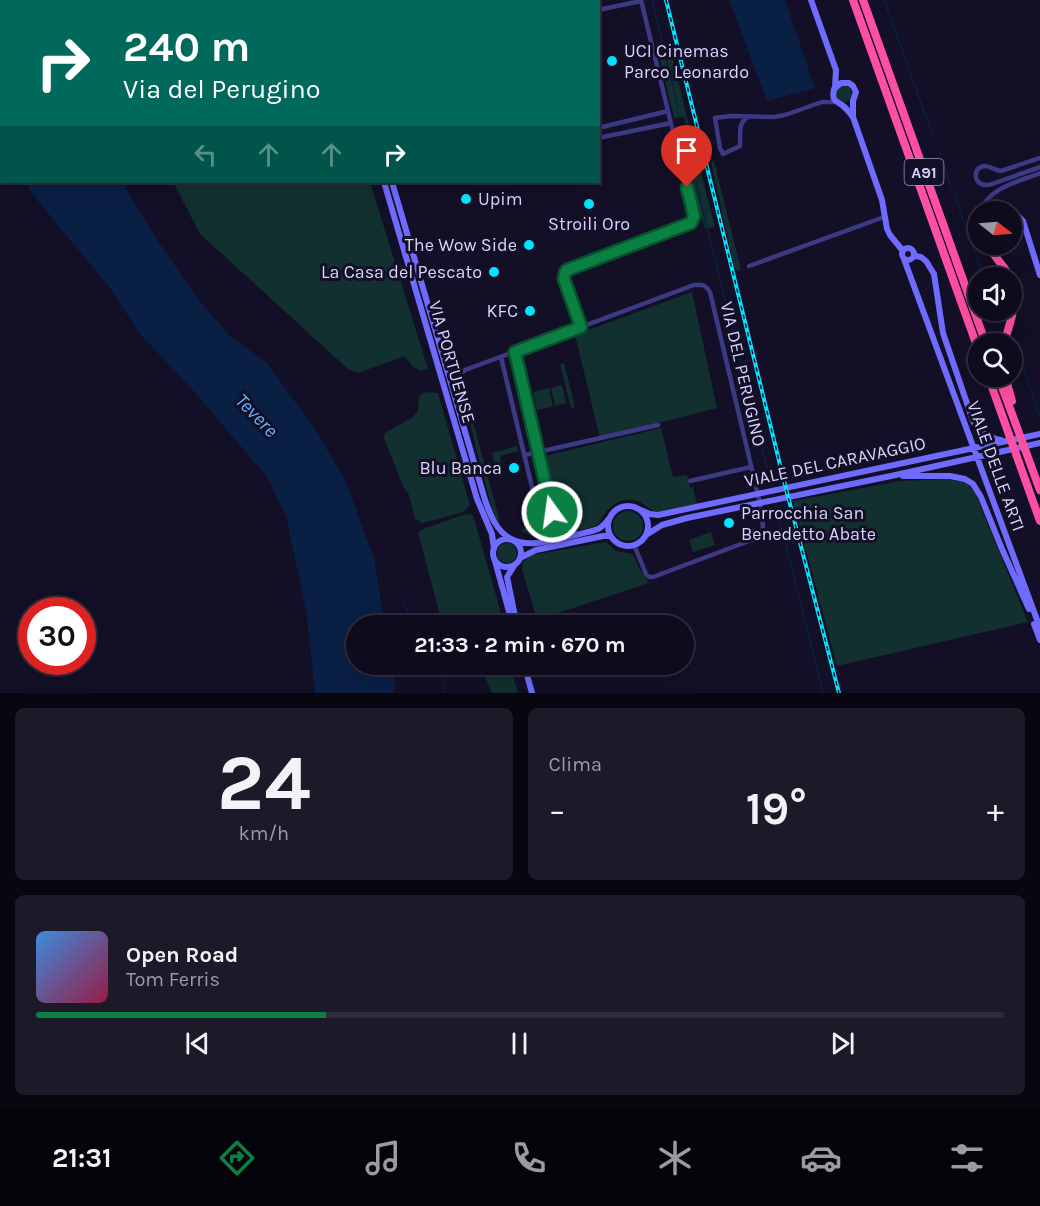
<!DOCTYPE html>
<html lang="it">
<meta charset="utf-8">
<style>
:root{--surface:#0e0b1c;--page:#1c1929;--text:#f1f3f6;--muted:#9b9ba3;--line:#2e2b3b;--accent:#0b8043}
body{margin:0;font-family:Karla,sans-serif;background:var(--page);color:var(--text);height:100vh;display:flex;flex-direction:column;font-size:22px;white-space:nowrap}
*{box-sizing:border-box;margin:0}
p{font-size:20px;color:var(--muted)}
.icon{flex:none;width:33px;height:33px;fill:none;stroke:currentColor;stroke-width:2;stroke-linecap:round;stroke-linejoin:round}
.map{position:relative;height:693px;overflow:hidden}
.panel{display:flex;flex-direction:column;gap:15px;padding:15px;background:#08060f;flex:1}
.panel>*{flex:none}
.top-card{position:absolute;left:0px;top:0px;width:600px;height:183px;box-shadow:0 6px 24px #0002,0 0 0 2px var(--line);background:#00695c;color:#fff;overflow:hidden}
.needle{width:39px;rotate:107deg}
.controls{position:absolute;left:968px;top:201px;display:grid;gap:12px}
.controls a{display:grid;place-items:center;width:54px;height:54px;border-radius:50%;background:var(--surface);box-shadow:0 6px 24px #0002,0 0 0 2px var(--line);font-size:30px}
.speed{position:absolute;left:18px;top:597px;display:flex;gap:12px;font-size:30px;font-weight:700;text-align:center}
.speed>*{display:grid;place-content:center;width:78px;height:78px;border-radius:50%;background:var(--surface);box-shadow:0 6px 24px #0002,0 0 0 2px var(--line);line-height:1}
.speed .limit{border:9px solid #d22;background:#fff;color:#111}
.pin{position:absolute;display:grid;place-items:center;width:51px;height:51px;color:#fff;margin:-62px -26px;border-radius:50% 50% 50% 0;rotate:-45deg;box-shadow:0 0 6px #0007}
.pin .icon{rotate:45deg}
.me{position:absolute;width:66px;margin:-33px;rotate:346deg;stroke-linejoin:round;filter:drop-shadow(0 0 4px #0008)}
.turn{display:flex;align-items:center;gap:21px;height:126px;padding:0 24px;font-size:27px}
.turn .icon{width:78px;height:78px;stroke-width:2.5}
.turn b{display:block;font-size:42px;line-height:51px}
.lanes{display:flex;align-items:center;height:57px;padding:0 24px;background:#0003;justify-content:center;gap:30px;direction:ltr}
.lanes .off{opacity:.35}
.big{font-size:45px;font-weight:700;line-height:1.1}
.panel .card{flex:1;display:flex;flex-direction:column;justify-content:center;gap:9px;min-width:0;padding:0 21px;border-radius:9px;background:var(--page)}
.panel .dial{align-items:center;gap:0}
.dial b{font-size:78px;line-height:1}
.song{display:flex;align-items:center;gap:18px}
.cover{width:72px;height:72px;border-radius:9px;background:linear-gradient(135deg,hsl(210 70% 55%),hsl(340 70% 35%))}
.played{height:6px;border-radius:3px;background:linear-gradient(90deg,var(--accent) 30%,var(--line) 30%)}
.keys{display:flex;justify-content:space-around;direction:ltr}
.heat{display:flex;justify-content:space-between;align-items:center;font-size:33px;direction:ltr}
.panel .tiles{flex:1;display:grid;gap:15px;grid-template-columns:1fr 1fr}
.card:last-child{grid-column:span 2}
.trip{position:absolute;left:346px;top:615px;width:348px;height:60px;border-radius:30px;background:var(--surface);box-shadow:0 6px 24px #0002,0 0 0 2px var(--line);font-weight:700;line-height:60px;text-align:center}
.tab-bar{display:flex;height:96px;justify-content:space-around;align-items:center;background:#06040b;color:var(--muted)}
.tab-bar .icon{width:42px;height:42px}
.tab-bar .current{color:var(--accent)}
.tab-bar b{font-size:27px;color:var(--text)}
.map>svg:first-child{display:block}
.green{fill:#12302f}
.water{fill:#0a1f44}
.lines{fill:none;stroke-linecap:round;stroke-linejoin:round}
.stream{stroke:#0a1f44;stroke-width:1.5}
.street{stroke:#3d3a85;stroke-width:4.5}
.secondary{stroke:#6f6bff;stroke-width:6}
.highway{stroke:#ff4fa3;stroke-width:8}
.rail-casing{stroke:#00e5ff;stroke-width:4}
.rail{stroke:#130f26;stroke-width:1.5;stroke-dasharray:4.5;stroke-linecap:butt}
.route-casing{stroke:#07532c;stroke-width:15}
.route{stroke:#0b8043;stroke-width:10}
.poi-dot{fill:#00e5ff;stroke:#130f26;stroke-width:2}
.labels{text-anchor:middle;stroke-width:6;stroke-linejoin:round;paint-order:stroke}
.shield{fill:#130f26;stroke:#9e99be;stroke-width:1.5}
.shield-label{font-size:16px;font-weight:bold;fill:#d9d4ff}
.poi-label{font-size:18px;fill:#d9d4ff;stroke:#130f26;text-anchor:end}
.street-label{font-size:18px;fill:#d9d4ff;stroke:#130f26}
.water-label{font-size:20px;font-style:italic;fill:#62b6ff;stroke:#130f26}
</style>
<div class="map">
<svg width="1040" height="693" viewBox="0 0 1040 693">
<rect width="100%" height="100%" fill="#130f26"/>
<path class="green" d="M123,0H314L315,1L123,2Z
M673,59L693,142L690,143L684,117L674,118L660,60Z
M836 94a8 8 0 1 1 16 0a8 8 0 1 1-16 0Z
M697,157L715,227L705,229L685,160Z
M714,161L741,270L735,271L711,162Z
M173,182H370L428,369L421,371L413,367L405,356L358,373L348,369L200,234Z
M692,292L717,408L600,438L575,335Z
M564,363L575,407L571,408L560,364Z
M465,375L466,378L462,380L471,414L468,415L457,382L459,377Z
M562,385L566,403L555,406L551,388Z
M549,388L553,406L537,410L533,392Z
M424,392L438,393L470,505L464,512L422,523L415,519L409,495L403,486L384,438L385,433L413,417L418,411L419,396Z
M470,422H473L500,522L496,519L493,512L477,452Z
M661,428L673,477L687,475L690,488L693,487L697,504L658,512C648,510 643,501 632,500C621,498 610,505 604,515C602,519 600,523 595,526C586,530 573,531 562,533L545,456Z
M517,446L518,451L500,456L501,463L495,464L492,453Z
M947,479L966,482L975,493L1028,622L837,666L793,501L900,481Z
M613 526a15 15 0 1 1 30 0a15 15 0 1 1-30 0Z
M465,514L473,515L501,613L502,620L498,625L444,626L442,623L418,532L424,529Z
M537,525L539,537L537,538L521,531L522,529Z
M711,532L715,545L693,552L689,540Z
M606,542L616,551L633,554L639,568L649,583L546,617L544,614L535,613L522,569L523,562L532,555Z
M497 553a10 10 0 1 1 20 0a10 10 0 1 1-20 0Z
M497,665H508L510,667L518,693H492L482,670Z"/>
<path class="water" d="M0,0H21L22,1L2,2L1,142L0,138Z
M729,0H785L815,88L767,101Z
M25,182H122L160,244L201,303L230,336L266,362L315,429L346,482L374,558L385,625L357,626V664L392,665L395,684L394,693H315L307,616L286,516L267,477L191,388L140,334L110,288L33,195Z"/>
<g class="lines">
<path class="stream" d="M652,0L678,107
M884,0L934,139
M941,156L951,188
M696,182L772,488
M954,194L984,278
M1002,310L1006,317
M1015,343L1040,417
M775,502L823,693
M403,600L414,626
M440,664L445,693"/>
<path class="street" d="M393,0V2
M345,2L350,0
M586,2L592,0
M598,10L641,1
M748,117C737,123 741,135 740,146L723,154L720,148L715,118L731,116L774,117L785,115L822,102H836
M598,128L668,111
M598,138L671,123
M1040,158L1001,171C992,170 986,161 977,170C973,179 979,186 989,185L1040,167
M980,212C989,187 1018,182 1040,173
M749,266L884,217
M581,327L564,279L567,271L690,224L694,218L641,0
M515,352L559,538
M501,357L545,542
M445,365L452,369L462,371
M453,388L457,377L465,370L694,285H703L707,288L710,292L762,512L763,530L757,538L653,577H649L646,574L634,545
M525,455L658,425
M690,481L751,467"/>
<path class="secondary" d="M334,0V2
M340,0L341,2
M811,0L836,70L835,87
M853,117C850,113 846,108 842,105C834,100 832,100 834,89L841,83H849L853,86L856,92L853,101V117L882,200L887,229L890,235L903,251
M384,182L477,499L492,534L494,549
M392,182L485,500C490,514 496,531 511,539C529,549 556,539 575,535C583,533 591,532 598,529C604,526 607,521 611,516
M995,212C1006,207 1015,211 1023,221L1040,275
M902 254a6 6 0 1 1 12 0a6 6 0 1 1-12 0Z
M915,256L921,257L926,261L934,274L943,333L973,421C980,433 989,438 1001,440
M904,259L1040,628
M903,476H950L965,479L973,484L981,497L1002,549L1029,609
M608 526a20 20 0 1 1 40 0a20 20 0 1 1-40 0Z
M636,508L650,514L658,515L1040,434
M646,535L662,525L687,518L891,476L1040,443
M493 553a14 14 0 1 1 28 0a14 14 0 1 1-28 0Z
M520,558L536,550L603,536H610L612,538
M495,561L513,626
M514,566L507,577L517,626
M1034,624L1040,640
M524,664L532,693"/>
<path class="highway" d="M853,0L978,349
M863,0L986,344
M986,244L1005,269L1010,278
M1004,344C1010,320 1019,305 1011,280
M988,376L1040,521
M998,376L1040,490
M1005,376L1012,401"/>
<defs>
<path id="rail" d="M666,0L784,481L839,693"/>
</defs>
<use href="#rail" class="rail-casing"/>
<use href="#rail" class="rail"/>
</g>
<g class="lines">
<defs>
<path id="route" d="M552,512L515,352L581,327L564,279L565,273L567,270L691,223L694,216L687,187"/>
</defs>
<use href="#route" class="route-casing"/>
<use href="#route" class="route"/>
</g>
<g class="poi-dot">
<circle cx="612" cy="61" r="6"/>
<circle cx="466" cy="199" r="6"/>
<circle cx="589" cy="204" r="6"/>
<circle cx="529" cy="245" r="6"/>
<circle cx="494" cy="272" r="6"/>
<circle cx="530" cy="311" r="6"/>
<circle cx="514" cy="468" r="6"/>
<circle cx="729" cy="523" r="6"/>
</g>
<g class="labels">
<rect class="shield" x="904.5" y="159" width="39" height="26" rx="4.5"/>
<g class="shield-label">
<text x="924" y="178">A91</text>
</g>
<g class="poi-label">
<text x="624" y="57" text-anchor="start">UCI Cinemas<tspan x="624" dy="21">Parco Leonardo</tspan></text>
<text x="478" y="205" text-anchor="start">Upim</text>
<text x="589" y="230" text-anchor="middle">Stroili Oro</text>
<text x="517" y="251">The Wow Side</text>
<text x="482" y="278">La Casa del Pescato</text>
<text x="518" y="317">KFC</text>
<text x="502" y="474">Blu Banca</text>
<text x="741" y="519" text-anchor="start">Parrocchia San<tspan x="741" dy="21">Benedetto Abate</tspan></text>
</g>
<g class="street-label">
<text transform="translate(452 362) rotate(74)" y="6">VIA PORTUENSE</text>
<text transform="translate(743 374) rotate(77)" y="6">VIA DEL PERUGINO</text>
<text transform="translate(835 462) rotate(-12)" y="6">VIALE DEL CARAVAGGIO</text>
<text transform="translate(996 466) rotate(70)" y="6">VIALE DELLE ARTI</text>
</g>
<g class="water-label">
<text transform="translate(257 415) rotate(46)" y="7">Tevere</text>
</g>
</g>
</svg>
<div class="controls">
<a><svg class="needle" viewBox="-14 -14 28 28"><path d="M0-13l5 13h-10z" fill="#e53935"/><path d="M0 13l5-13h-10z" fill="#9b9ba3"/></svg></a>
<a><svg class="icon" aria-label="sound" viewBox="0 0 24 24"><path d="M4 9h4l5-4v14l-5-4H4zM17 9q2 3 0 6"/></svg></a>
<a><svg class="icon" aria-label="search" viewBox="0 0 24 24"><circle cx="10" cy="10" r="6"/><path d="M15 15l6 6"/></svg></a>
</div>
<div class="speed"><div class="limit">30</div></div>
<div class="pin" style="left:687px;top:187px;background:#d93025"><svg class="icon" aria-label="arrive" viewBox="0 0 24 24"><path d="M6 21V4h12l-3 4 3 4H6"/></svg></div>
<svg class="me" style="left:552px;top:512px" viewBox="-20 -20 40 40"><circle r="17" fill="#0b8043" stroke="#fff" stroke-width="3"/><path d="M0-11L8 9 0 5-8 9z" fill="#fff"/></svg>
<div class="trip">21:33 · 2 min · 670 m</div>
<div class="top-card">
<div class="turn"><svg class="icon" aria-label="right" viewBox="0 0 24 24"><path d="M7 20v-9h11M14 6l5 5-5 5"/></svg><div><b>240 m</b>Via del Perugino</div></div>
<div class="lanes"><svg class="icon off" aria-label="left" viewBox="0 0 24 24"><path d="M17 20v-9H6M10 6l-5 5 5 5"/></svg><svg class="icon off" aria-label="ahead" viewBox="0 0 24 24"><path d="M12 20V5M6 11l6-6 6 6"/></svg><svg class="icon off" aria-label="ahead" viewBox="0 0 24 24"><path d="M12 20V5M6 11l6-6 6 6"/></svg><svg class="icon" aria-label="right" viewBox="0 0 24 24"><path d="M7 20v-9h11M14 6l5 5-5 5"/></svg></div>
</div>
</div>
<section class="panel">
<div class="tiles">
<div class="card dial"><b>24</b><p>km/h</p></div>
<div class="card"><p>Clima</p>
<div class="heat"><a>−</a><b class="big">19°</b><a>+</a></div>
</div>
<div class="card">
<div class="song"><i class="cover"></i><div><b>Open Road</b><p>Tom Ferris</p></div></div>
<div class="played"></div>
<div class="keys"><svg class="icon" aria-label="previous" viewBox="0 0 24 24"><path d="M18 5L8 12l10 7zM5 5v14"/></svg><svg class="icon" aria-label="pause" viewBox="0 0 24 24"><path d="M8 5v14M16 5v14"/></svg><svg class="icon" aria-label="next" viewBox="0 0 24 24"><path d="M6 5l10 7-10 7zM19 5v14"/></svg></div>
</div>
</div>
</section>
<nav class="tab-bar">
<b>21:31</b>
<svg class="icon current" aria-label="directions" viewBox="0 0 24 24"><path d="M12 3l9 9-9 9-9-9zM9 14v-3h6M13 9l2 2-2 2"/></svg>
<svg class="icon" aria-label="music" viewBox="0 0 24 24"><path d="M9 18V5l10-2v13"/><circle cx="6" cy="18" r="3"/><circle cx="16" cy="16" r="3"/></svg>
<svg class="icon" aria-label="phone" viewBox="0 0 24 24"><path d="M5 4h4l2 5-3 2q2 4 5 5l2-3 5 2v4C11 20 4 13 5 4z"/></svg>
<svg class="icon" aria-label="climate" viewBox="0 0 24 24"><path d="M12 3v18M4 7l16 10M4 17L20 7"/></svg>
<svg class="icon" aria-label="car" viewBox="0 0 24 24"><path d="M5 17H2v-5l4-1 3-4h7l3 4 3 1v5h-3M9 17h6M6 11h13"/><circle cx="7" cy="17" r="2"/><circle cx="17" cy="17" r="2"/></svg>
<svg class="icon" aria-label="filters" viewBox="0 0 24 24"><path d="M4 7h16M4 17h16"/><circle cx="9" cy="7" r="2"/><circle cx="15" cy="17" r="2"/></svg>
</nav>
